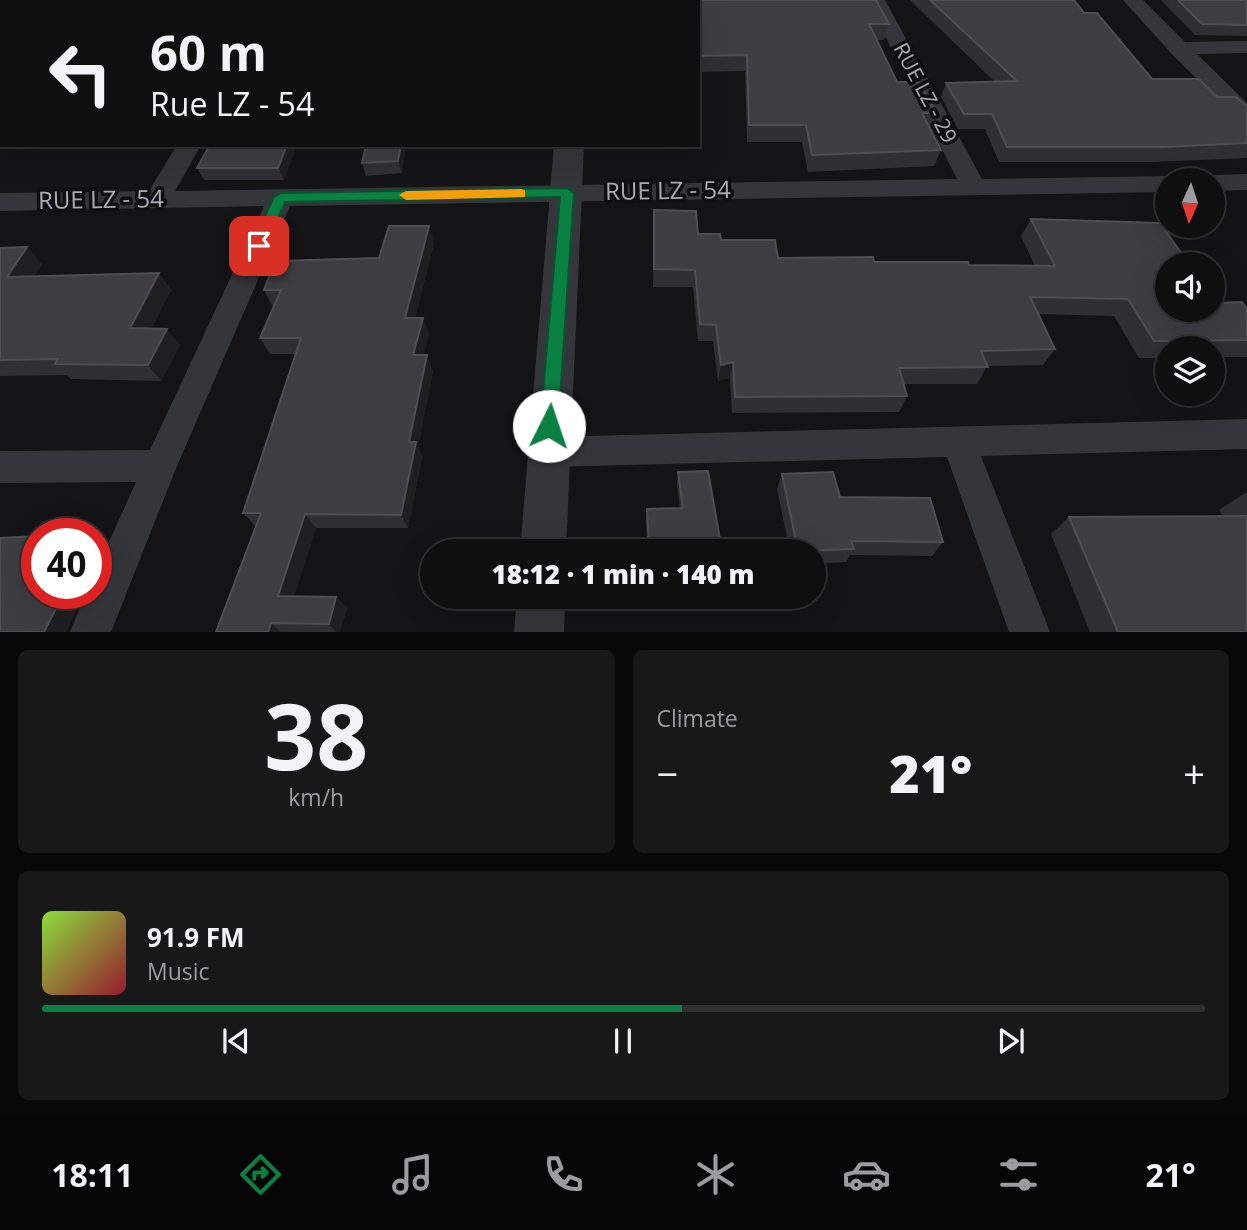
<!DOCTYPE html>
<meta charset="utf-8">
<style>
:root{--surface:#0f0f10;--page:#181819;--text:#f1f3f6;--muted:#9b9c9f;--line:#2f2f30;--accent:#0b8043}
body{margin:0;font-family:"Open Sans",sans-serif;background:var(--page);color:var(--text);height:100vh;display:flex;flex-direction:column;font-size:26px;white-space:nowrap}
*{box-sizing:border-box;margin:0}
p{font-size:23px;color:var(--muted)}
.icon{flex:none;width:38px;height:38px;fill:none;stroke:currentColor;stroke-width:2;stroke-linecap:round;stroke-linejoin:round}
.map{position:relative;height:632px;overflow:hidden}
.panel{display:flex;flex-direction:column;gap:18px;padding:18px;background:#080809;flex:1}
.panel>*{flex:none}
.guide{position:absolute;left:0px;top:0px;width:700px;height:147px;box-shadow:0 7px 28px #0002,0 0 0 2px var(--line);background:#0f0f10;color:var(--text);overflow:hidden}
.needle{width:46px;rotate:183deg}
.controls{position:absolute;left:1155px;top:168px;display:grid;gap:14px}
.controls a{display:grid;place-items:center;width:70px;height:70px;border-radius:50%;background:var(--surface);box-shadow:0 7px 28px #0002,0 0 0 2px var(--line);font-size:35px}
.speed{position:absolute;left:21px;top:518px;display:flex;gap:14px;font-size:35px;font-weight:700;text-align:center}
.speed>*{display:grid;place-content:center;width:91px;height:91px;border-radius:50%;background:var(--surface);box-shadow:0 7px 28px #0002,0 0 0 2px var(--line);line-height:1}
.speed .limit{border:10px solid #d22;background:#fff;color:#111}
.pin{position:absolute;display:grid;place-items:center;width:60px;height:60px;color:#fff;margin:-30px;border-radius:14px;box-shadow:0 4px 10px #0006}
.me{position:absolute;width:77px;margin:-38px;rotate:4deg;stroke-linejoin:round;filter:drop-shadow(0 0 5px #0008)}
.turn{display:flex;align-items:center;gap:24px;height:147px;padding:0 35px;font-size:32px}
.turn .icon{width:91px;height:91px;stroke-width:2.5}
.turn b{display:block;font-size:49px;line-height:60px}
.big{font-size:52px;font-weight:800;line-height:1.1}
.panel .tile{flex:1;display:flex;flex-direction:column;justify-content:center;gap:10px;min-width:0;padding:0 24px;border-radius:10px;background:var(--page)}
.panel .dial{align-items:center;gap:0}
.dial b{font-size:91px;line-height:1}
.song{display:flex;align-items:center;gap:21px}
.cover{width:84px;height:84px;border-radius:10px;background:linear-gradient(135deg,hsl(90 70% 55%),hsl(350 70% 35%))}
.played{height:7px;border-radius:4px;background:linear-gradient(90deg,var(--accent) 55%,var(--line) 55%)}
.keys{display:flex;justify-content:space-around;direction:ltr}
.heat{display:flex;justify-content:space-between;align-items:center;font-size:38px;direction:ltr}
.panel .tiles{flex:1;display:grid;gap:18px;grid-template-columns:1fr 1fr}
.tile:last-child{grid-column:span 2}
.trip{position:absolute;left:420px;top:539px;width:406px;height:70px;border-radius:35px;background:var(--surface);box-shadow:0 7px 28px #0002,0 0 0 2px var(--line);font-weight:800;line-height:70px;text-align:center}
.dock{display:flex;height:112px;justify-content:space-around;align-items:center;background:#060606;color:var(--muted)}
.dock .icon{width:49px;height:49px}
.dock .active{color:var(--accent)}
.dock b{font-size:32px;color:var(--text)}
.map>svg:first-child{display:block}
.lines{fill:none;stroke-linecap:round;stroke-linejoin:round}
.minor{fill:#35363b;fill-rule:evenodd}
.tertiary{fill:#35363b;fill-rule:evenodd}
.wall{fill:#303034}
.shaded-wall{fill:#1f1f22}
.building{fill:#3d3d42;stroke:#4d4f54;stroke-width:2}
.route{fill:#0b8043;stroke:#07532c;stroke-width:2}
.slow{fill:#f59e0b}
.labels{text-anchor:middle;stroke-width:7;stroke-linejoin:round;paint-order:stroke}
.far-street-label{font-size:21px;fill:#a6abb6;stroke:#0f0f11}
.street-label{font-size:24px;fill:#a6abb6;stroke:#0f0f11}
</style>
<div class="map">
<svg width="1247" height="632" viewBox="0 0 1247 632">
<rect width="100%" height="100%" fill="#141416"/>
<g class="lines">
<path class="minor" d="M12,0H31L11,2Z
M265,0H283L264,2Z
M867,0H885L982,179L1167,176L1177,180H1167V192L290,206L177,466L111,632H70L86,593H96V571L136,482L0,483V451L150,450L264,206L0,211V193L149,191L177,145H201L175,191L957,179Z
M1123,0H1143L1185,42L1247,41V53L1197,54L1247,103V123L1239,121L1170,52Z
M2,13V26L0,27V14Z
M1247,174V190L1213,191V180H1202L1213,175Z
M1247,419V449L981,456L1050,632H1009L947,457L547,467L535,463L530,452L535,441L547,437Z"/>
<path class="tertiary" d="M562,0H586V2H562Z
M554,145H584L566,551H520Z
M517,597H565L564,632H514Z"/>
</g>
<path class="wall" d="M367,0H522V2H366Z
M910,0H1074L1084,13L1152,79L1247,106V158L1152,162H999L985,129H958L941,97L946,83L995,82Z
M1161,0H1247V36L1195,35Z
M698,2L889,24L884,40H877L897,82L936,113L930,129L941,150L934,166L808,172L802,142H747L745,71L698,72Z
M2,22V128H0V23Z
M210,145H297L284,180H204L197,168Z
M366,145H406L402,173L366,176L362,163Z
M654,210L698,234L778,258L969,265L1035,266L1021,236L1031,219L1216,303L1247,309V357H1213V348H1167V358H1139L1114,316L1039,314L1055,349L1043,365L987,366L977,384H904L907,396L899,412L732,413L730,378L718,381L713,341H698L693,287H653Z
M434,243L415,318H423L429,335L423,355L433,371L418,447L422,457L408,528H316L294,596L336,597L347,608L340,632H216L256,527L243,513L295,354H270L260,338L273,307L264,290Z
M0,248L42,264L34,276L159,273L171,290L151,328L180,345L161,381L71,379L67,375L0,376Z
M678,472L722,551H648L646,521L647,509L680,508L677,485Z
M782,474L840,497L943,542L932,556L850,555L846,562L814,564V551H790L777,489Z
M1245,493H1247V632H1090L1051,534L1069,517L1223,516L1219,510Z"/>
<path class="shaded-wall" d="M201,0H220L219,2H199Z
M287,145H297L284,180L278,168Z
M401,145H406L402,173L398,161Z
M429,226L434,243L411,334L405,318Z
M27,247L42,264L23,293L7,277Z
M159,273L171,290L144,344L130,328Z
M423,318L429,335L419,371L413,355Z
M167,329L180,345L161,381L148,365Z
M427,355L433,371L418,447L422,457L408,528L401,515L409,442Z
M733,362L730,378L718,381L721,365Z
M305,514L316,528L291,607L278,596Z
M96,542L104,547L96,568Z
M64,593H85L66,632H44Z
M336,597L347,608L340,632H336L329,624Z
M271,623L281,632H268Z"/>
<path class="building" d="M24,0H201L199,2H21Z
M367,0H469L450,2H366Z
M641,0H876L889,24H869L897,82H919L936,113H922L941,150L812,155L806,125H749L747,55L698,56V2H641Z
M930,0H1074L1084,13H1097L1152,79H1199L1217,97H1236L1247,106V143L1163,147H1007L992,114H964L946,83L1017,81Z
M1178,0H1247V25L1202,24Z
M2,22V70H0V23Z
M2,77V113H0V79Z
M210,145H287L278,168H197Z
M366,145H401L398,161L362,163Z
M654,210L696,211L698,234H720L721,240H775L778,258L873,257L874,262H968L969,265L1055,266L1031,219L1160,223L1189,264H1167V310H1213V297L1216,303L1242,302L1247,309V340L1154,341L1128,299L1030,297L1055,349L981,351L988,367L899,368L907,396L735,397L733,362L721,365L716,325L700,324L695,270L654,269Z
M389,226H429L405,318H423L413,355H427L409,442H416L401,515L305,514L278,596L336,597L329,624L271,623L268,632H216L261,513H243L301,338H260L281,290H264L275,261L379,258Z
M27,247L7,277L159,273L130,328L167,329L148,365L55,364L58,359L0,360V248Z
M708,471L722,551H649L647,509L683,508L678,472Z
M833,472L840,497L930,498L943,542L851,541L854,549L798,551L782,474Z
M1247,516V632H1118L1069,517Z
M37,536V593H64L44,632H0V538Z"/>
<path class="route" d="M567,188L574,193L558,426L555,431L549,434L543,431L540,426L560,197L285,202L264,250H253L251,246L274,197L281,193Z"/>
<path class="slow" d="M521,189L525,190V197L406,200L399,195L406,191Z"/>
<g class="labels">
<g class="far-street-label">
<text transform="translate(925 93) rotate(62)" y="7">RUE LZ - 29</text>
</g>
<g class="street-label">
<text transform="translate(668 191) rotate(-1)" y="8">RUE LZ - 54</text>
<text transform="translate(101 200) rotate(-1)" y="8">RUE LZ - 54</text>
</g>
</g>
</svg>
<div class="controls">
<a><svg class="needle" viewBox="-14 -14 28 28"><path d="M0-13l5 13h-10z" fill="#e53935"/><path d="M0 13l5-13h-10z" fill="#9b9c9f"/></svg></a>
<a><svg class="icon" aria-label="sound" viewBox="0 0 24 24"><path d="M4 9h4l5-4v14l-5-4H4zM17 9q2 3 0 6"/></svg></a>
<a><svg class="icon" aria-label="layers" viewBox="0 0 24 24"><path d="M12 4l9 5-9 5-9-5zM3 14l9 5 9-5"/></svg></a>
</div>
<div class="speed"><div class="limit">40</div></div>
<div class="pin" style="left:259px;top:246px;background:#d93025"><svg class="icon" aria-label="arrive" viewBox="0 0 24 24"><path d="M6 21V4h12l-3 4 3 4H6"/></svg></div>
<svg class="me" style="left:549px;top:426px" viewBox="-20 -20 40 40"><circle r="19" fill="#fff"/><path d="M0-13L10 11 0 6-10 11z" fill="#0b8043"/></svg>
<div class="trip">18:12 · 1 min · 140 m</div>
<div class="guide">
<div class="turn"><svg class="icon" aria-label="left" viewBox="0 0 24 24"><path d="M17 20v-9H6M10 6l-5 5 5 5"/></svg><div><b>60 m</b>Rue LZ - 54</div></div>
</div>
</div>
<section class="panel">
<div class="tiles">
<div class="tile dial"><b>38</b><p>km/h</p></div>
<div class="tile"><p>Climate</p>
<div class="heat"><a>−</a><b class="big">21°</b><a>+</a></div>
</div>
<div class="tile">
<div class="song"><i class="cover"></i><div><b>91.9 FM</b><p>Music</p></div></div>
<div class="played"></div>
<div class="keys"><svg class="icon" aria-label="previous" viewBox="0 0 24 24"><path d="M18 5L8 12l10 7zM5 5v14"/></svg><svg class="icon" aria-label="pause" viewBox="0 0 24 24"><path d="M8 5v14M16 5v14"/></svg><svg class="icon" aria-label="next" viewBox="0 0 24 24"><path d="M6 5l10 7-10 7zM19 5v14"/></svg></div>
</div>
</div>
</section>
<nav class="dock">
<b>18:11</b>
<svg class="icon active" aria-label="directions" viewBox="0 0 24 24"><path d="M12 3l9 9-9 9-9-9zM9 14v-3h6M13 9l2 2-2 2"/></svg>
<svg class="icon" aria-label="music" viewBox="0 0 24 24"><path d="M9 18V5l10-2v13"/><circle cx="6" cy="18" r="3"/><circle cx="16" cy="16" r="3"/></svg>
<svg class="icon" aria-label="phone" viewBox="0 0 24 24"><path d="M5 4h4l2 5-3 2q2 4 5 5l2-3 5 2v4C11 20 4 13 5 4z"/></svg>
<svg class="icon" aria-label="climate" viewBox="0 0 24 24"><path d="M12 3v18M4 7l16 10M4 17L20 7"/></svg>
<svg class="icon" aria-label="car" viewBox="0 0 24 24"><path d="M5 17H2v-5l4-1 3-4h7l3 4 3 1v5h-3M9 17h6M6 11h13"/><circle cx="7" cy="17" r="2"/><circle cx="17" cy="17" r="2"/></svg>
<svg class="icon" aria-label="filters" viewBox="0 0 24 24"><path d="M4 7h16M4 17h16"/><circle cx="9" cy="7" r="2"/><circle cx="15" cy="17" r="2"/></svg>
<b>21°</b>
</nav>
